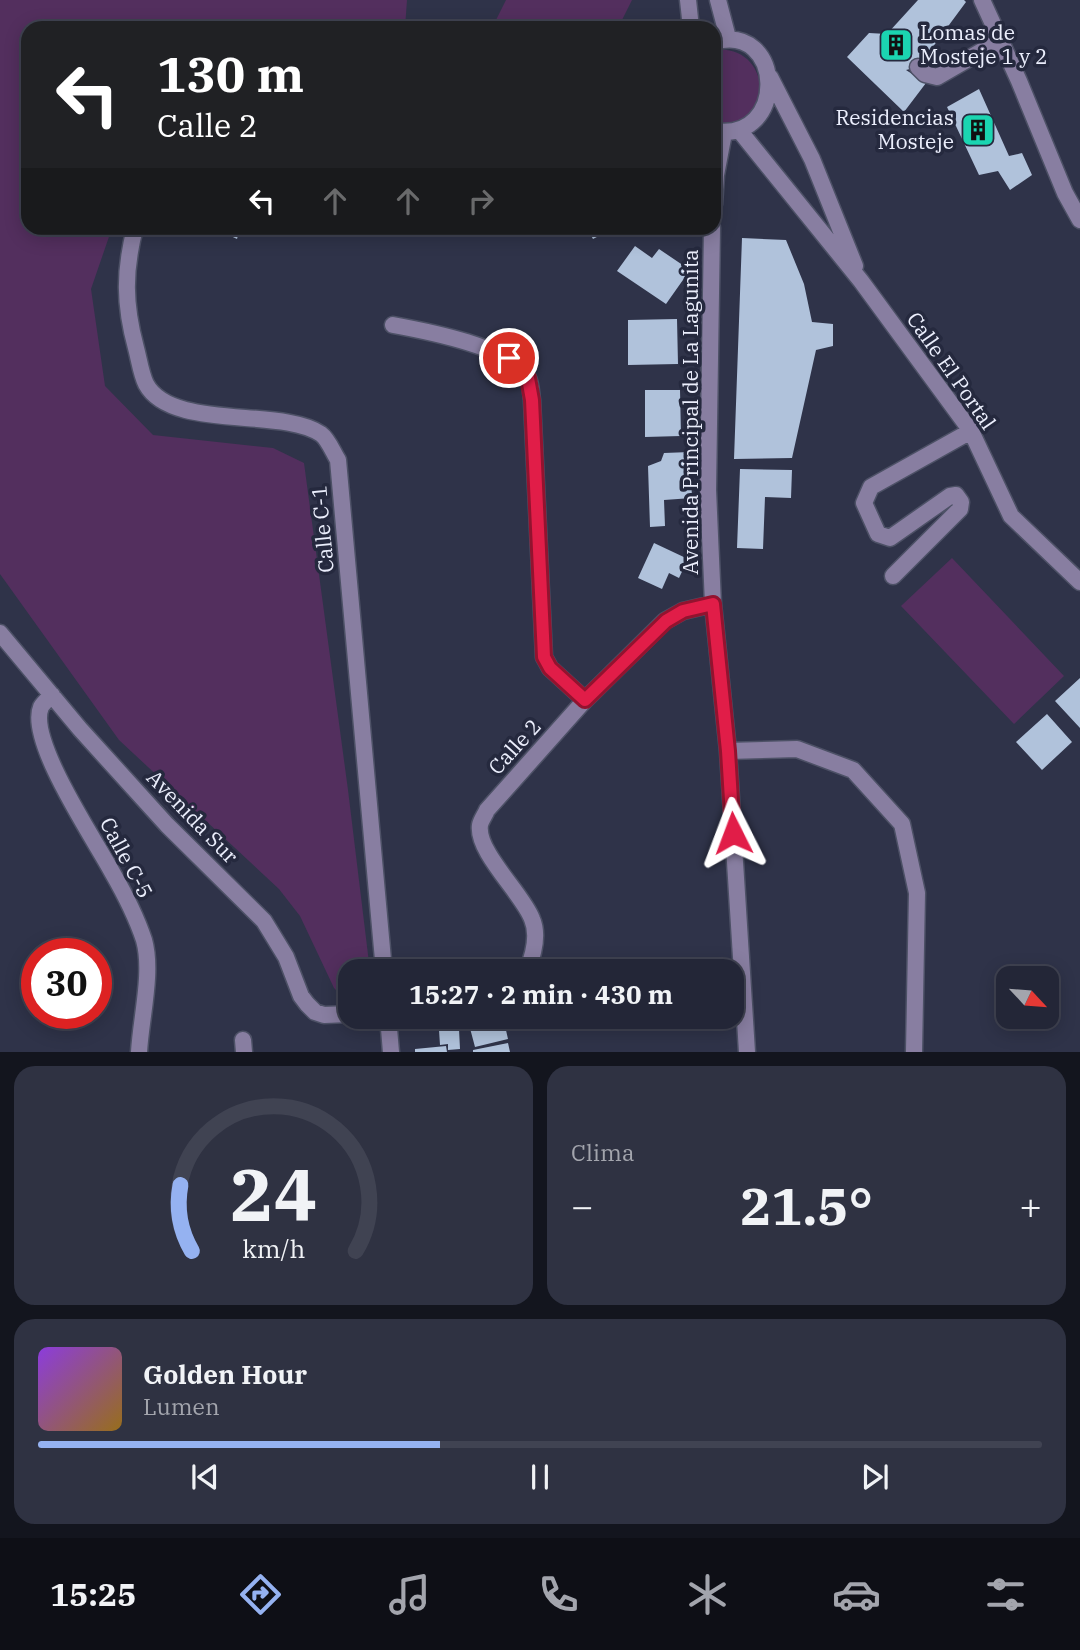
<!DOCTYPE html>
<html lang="es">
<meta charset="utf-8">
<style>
:root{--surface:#232637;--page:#2f3242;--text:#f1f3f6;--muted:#a3a5ad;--line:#404352;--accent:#95b2f1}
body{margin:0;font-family:"IBM Plex Serif",serif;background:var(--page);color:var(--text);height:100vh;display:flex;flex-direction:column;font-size:26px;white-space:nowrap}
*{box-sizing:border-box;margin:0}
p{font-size:23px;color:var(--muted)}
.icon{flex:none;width:38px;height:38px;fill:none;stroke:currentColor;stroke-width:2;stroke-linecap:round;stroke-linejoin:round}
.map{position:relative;height:1052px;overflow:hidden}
.panel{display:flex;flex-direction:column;gap:14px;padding:14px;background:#13151e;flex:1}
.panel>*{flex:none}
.top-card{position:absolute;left:21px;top:21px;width:700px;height:214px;border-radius:21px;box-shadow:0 4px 18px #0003,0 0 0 2px var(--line);background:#202124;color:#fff;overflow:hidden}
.needle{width:46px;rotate:116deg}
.tools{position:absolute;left:996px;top:966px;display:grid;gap:14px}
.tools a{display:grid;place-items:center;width:63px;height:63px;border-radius:14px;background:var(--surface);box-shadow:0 4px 18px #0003,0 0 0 2px var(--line);font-size:35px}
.speed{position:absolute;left:21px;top:938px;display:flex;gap:14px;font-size:35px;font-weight:700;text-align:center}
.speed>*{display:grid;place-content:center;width:91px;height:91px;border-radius:50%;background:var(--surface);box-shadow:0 4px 18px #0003,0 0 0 2px var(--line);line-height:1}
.speed .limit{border:10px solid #d22;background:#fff;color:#111}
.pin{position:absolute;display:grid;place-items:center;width:60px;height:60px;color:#fff;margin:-30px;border:4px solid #fff;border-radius:50%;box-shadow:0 2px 7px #0007}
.me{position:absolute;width:77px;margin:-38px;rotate:357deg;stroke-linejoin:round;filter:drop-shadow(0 0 5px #0008)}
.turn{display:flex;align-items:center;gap:24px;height:147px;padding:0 21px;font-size:32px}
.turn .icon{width:91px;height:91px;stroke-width:2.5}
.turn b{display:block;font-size:49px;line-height:60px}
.lanes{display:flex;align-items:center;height:66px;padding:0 21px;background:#0003;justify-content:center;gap:35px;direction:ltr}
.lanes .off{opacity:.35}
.big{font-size:52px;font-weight:700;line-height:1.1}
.panel .card{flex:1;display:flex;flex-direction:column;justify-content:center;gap:10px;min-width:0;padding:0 24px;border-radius:21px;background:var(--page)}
.panel .dial{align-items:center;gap:0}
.dial svg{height:182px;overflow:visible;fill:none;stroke:var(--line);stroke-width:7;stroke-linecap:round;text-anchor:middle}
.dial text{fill:var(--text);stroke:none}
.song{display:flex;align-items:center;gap:21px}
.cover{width:84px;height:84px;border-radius:10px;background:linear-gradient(135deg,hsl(270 70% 55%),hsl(40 70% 35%))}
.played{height:7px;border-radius:4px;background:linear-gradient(90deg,var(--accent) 40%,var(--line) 40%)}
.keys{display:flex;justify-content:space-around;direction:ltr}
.heat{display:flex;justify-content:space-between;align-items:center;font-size:38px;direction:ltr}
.panel .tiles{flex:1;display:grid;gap:14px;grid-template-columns:1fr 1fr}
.card:last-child{grid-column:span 2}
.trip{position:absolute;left:338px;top:959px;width:406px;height:70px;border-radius:21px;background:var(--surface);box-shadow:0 4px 18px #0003,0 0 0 2px var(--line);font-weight:700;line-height:70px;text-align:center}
.tab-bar{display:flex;height:112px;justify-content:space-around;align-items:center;background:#0e0f16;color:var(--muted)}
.tab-bar .icon{width:49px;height:49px}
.tab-bar .selected{color:var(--accent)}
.tab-bar b{font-size:32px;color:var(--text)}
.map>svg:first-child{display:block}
.green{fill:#532f5e}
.building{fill:#b0c2db}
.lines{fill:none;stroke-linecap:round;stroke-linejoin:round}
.minor-casing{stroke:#4d5166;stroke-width:19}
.minor{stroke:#887ea1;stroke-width:16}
.route-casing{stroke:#92132f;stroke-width:18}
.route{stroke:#e11d48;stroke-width:12}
.labels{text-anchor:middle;stroke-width:7;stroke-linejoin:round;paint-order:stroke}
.poi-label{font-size:21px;fill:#ebeefc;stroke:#25293e;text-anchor:start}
.street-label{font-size:21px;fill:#ebeefc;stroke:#25293e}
</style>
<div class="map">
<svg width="1080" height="1052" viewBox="0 0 1080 1052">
<rect width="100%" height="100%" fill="#2f3349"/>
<path class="green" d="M0,0H407L405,28H28V228H112L91,289L105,386L153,435L273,448L304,463L348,790L370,971H350V998H344L334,988L300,916L279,889L119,740L0,574Z
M506,0H632L618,28H492Z
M714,50C765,44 776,111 736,124C730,126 721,125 714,126Z
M952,558L1064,676L1014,724L901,606Z"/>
<path class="building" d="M918,0H964L966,2L918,67L906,70L926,83L904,112L847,57L869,33L887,34Z
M979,89L1009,156L1022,153L1032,175L1010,190L998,171L979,175L947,107Z
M214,228H240L237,239Z
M587,228H614L593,239Z
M742,238L786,240L804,284L812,322L833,324V346L816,350L792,458L734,459Z
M635,246L652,258L659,249L690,270L666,304L617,271Z
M677,319L678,364L628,365V320Z
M645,390H680L681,436L645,437Z
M690,452L692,498L664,500L665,526L650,527L648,466L661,461L664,453Z
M740,469L792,470L791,498L765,497L763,549L737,548Z
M654,543L688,559L679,578L669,573L662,589L638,578Z
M1080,678V728L1055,701Z
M1047,714L1072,742L1042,770L1016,742Z
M467,1017H503L508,1039L475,1047Z
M459,1029L460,1049L448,1050V1044L440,1045L439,1030Z
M508,1043L510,1052H473V1050Z
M446,1046L447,1052H415V1049Z"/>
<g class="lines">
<defs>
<path id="minor" d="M688,0L691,28
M718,0L728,38
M982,0L1019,81L1065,193L1080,220
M714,42C784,21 789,143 714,131
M918,67L925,74L937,77L1001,40
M770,77L812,159L855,266
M739,130L861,281L971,431L1011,516L1080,582
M714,204L716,175L724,133
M135,228C124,271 124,304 136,348C139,359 141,374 146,384C171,431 282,407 321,434C328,439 333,452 338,460L384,971
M712,228L708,490L713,604L728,751L747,1052
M393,325C426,331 512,347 528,378C531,384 531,394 532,400L544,657L550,668L585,700
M893,576L960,509L961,502L956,495L950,496L890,538L878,534L864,503L871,487L971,431
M0,633L80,729L167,825L264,921L286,957L301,996L307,1004L315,1012L324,1015L350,1014
M52,695C49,698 43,703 41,707C27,740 95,840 112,872C123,891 137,919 144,940C153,972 141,1017 139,1052
M728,751L797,749L853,770L902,824L917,893L914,1052
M527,971C533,956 539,935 532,919C523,894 476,852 480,825C481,820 485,815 487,810L585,700L665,621L683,611L713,604
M388,1017L391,1052
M243,1040L244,1052"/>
</defs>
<use href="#minor" class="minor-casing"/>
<use href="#minor" class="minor"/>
</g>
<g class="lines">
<defs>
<path id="route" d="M509,358L528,378L532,400L544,657L550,668L585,700L666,621L683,611L713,604L728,751L733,833"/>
</defs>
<use href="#route" class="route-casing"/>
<use href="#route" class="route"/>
</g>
<defs>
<symbol id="building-square" viewBox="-11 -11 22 22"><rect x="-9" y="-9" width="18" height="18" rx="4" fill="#1bd5b1" stroke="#25293e"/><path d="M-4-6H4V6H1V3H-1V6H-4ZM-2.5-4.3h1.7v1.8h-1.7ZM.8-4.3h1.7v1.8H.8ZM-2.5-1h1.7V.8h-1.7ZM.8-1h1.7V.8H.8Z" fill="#111"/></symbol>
</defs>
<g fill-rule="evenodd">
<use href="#building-square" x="877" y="26" width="38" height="38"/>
<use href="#building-square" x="959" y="111" width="38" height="38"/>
</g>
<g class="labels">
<g class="poi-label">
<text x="920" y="40">Lomas de<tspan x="920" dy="24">Mosteje 1 y 2</tspan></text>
<text x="954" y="125" text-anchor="end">Residencias<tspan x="954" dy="24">Mosteje</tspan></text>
</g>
<g class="street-label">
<text transform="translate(951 371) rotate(55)" y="7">Calle El Portal</text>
<text transform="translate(691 412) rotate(-90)" y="7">Avenida Principal de La Lagunita</text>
<text transform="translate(323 529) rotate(-95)" y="7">Calle C-1</text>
<text transform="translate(515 747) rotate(-48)" y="7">Calle 2</text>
<text transform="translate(192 817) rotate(46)" y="7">Avenida Sur</text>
<text transform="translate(126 858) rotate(62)" y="7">Calle C-5</text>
</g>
</g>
</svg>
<div class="tools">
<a><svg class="needle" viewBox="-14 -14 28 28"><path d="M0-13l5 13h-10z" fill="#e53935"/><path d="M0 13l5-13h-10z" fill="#a3a5ad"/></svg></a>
</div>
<div class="speed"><div class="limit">30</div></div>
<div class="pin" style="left:509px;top:358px;background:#d93025"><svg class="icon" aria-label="arrive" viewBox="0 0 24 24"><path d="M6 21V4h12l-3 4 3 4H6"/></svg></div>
<svg class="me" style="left:733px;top:833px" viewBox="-20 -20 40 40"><path d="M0-17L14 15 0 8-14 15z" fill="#e11d48" stroke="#fff" stroke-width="4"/></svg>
<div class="trip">15:27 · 2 min · 430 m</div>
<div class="top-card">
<div class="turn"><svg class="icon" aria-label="left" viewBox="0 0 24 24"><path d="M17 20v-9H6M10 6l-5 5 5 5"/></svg><div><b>130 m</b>Calle 2</div></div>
<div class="lanes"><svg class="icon" aria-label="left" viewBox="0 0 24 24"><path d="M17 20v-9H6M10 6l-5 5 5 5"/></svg><svg class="icon off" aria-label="ahead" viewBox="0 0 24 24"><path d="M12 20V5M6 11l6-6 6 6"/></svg><svg class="icon off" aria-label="ahead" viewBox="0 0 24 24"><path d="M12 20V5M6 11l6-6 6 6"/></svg><svg class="icon off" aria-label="right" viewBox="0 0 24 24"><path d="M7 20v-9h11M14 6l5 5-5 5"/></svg></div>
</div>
</div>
<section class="panel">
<div class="tiles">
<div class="card dial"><svg viewBox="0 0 100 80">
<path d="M14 69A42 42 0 1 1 86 69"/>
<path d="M14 69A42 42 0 0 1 9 40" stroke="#95b2f1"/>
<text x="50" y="56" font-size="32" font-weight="700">24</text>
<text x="50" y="72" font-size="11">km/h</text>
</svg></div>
<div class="card"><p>Clima</p>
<div class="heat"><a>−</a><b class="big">21.5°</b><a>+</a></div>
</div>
<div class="card">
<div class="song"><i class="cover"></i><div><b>Golden Hour</b><p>Lumen</p></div></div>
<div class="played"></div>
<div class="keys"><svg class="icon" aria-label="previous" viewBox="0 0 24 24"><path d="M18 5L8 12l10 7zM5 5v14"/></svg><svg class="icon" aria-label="pause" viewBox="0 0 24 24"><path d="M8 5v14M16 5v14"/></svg><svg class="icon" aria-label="next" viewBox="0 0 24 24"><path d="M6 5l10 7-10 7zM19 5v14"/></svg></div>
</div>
</div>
</section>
<nav class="tab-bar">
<b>15:25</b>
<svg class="icon selected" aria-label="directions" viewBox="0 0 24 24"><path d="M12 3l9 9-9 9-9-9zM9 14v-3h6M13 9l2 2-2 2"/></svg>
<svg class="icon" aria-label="music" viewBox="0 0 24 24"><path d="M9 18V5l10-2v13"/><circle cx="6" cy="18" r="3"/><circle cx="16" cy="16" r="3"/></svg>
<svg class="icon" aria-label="phone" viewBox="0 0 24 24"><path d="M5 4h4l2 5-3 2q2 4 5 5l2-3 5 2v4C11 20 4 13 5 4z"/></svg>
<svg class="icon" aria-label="climate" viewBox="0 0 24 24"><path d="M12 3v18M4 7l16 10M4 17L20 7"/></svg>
<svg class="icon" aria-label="car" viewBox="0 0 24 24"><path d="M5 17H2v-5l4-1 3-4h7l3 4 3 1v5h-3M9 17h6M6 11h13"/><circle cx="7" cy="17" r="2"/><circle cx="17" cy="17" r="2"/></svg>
<svg class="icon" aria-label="filters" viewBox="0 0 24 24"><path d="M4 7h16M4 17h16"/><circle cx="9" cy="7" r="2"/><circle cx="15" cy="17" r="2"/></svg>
</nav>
